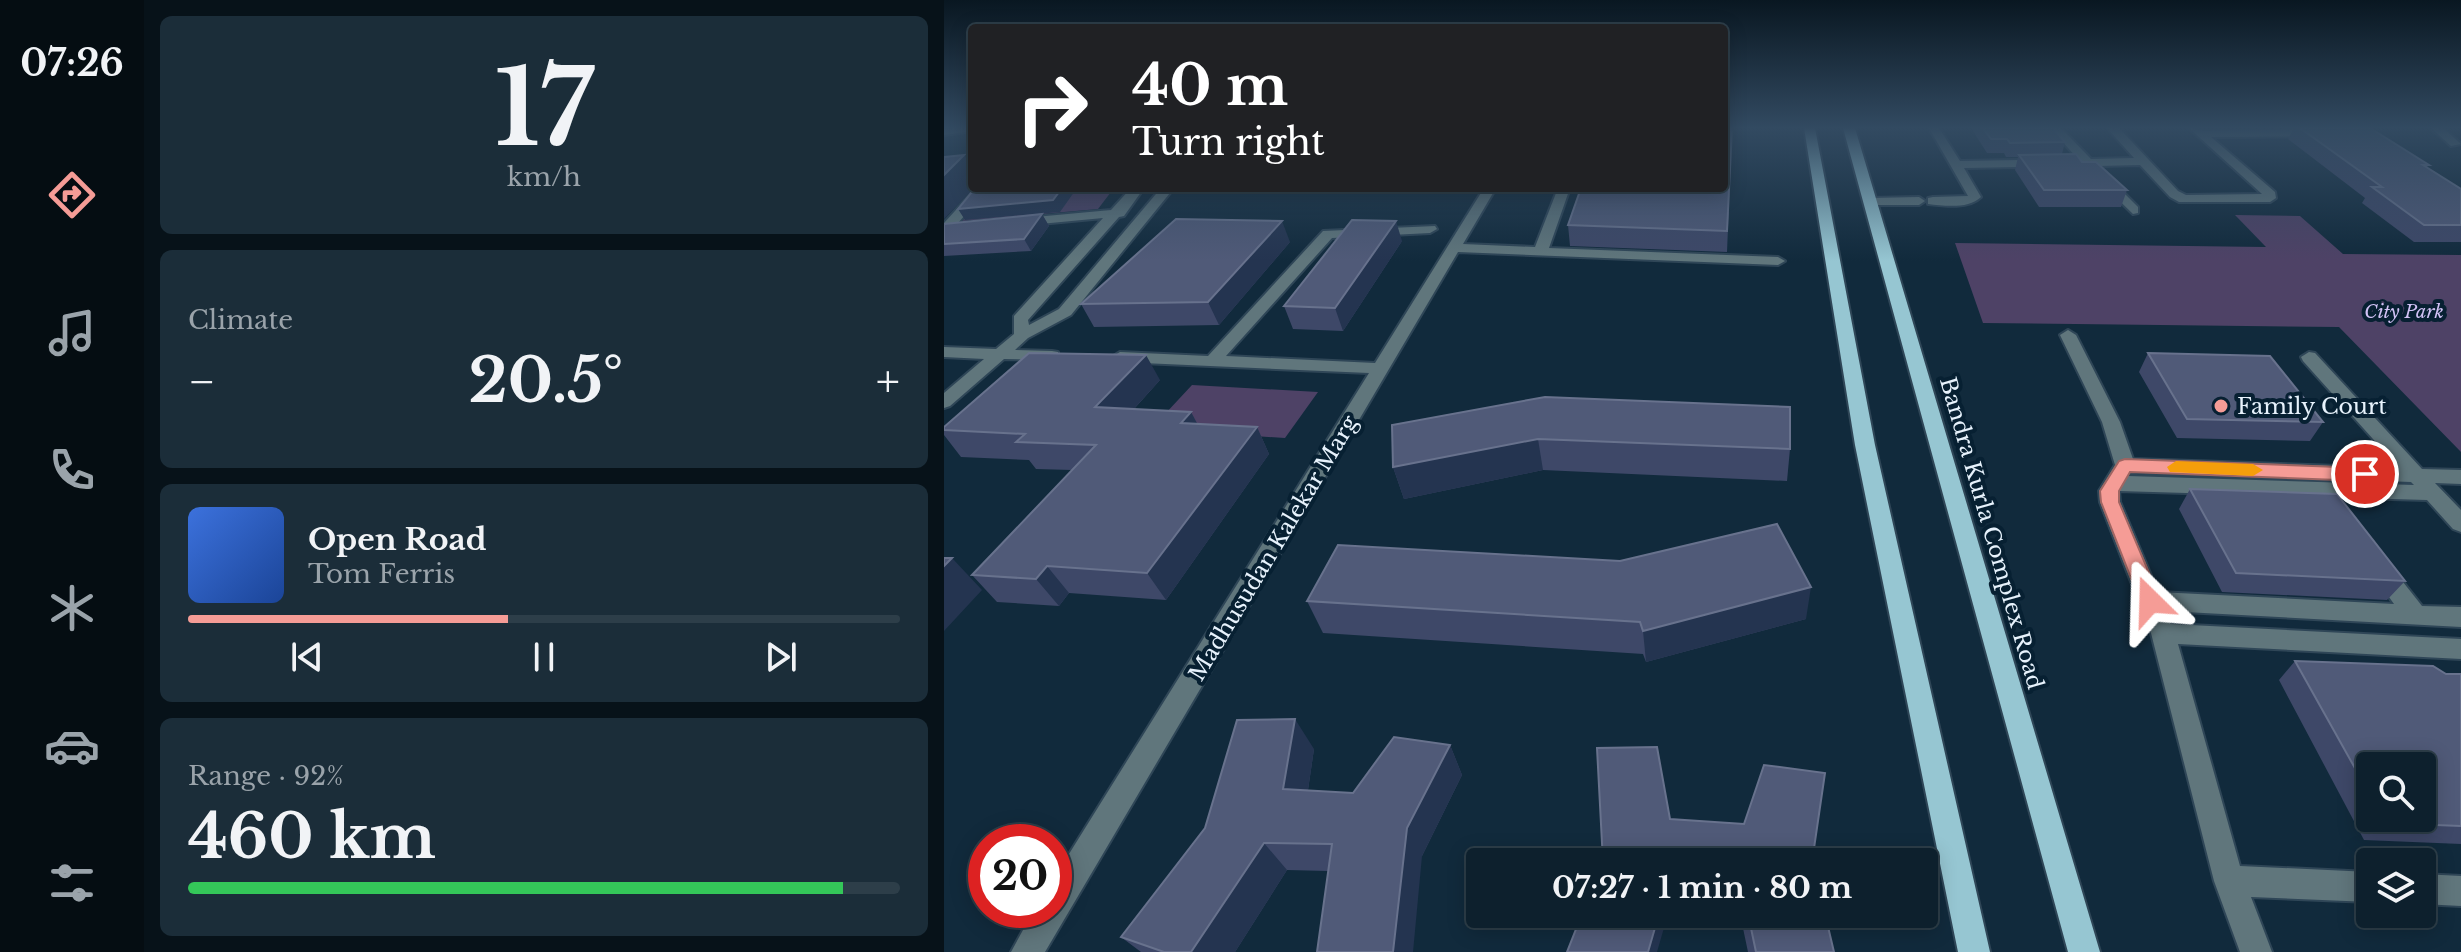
<!DOCTYPE html>
<meta charset="utf-8">
<style>
:root{--surface:#0d202d;--page:#1b2d39;--text:#f1f3f6;--muted:#9aa3aa;--line:#2d3e49;--accent:#f59c96}
body{margin:0;font-family:"Libre Baskerville",serif;background:var(--page);color:var(--text);height:100vh;display:flex;flex-direction:column;font-size:30px;white-space:nowrap}
*{box-sizing:border-box;margin:0}
p{font-size:26px;color:var(--muted)}
.icon{flex:none;width:44px;height:44px;fill:none;stroke:currentColor;stroke-width:2;stroke-linecap:round;stroke-linejoin:round}
.map{position:relative;flex:1;overflow:hidden}
.details{display:flex;flex-direction:column;gap:16px;padding:16px;background:#071219;width:800px}
.details>*{flex:none}
.guide{position:absolute;left:24px;top:24px;width:760px;height:168px;border-radius:8px;box-shadow:0 4px 20px #0003,0 0 0 2px var(--line);background:#202124;color:#fff;overflow:hidden}
.fabs{position:absolute;left:1412px;top:752px;display:grid;gap:16px}
.fabs a{display:grid;place-items:center;width:80px;height:80px;border-radius:8px;background:var(--surface);box-shadow:0 4px 20px #0003,0 0 0 2px var(--line);font-size:40px}
.speed{position:absolute;left:24px;top:824px;display:flex;gap:16px;font-size:40px;font-weight:700;text-align:center}
.speed>*{display:grid;place-content:center;width:104px;height:104px;border-radius:50%;background:var(--surface);box-shadow:0 4px 20px #0003,0 0 0 2px var(--line);line-height:1}
.speed .limit{border:12px solid #d22;background:#fff;color:#111}
.pin{position:absolute;display:grid;place-items:center;width:68px;height:68px;color:#fff;margin:-34px;border:4px solid #fff;border-radius:50%;box-shadow:0 2px 8px #0007}
.me{position:absolute;width:88px;margin:-44px;rotate:338deg;stroke-linejoin:round;filter:drop-shadow(0 0 6px #0008)}
.turn{display:flex;align-items:center;gap:28px;height:168px;padding:0 32px;font-size:36px}
.turn .icon{width:104px;height:104px;stroke-width:2.5}
.turn b{display:block;font-size:56px;line-height:68px}
.big{font-size:60px;font-weight:800;line-height:1.1}
.details .widget{flex:1;display:flex;flex-direction:column;justify-content:center;gap:12px;min-width:0;padding:0 28px;border-radius:12px;background:var(--page)}
.details .dial{align-items:center;gap:0}
.dial b{font-size:104px;line-height:1}
.song{display:flex;align-items:center;gap:24px}
.cover{width:96px;height:96px;border-radius:12px;background:linear-gradient(135deg,hsl(220 70% 55%),hsl(220 70% 35%))}
.played{height:8px;border-radius:4px;background:linear-gradient(90deg,var(--accent) 45%,var(--line) 45%)}
.keys{display:flex;justify-content:space-around;direction:ltr}
.heat{display:flex;justify-content:space-between;align-items:center;font-size:44px;direction:ltr}
.charge{height:12px;border-radius:6px;background:linear-gradient(90deg,#34c759 92%,var(--line) 0)}
.trip{position:absolute;left:522px;top:848px;width:472px;height:80px;border-radius:8px;background:var(--surface);box-shadow:0 4px 20px #0003,0 0 0 2px var(--line);font-weight:800;line-height:80px;text-align:center}
main{display:flex;flex:1;min-height:0}
.tabs{display:flex;flex-direction:column;width:144px;justify-content:space-around;align-items:center;background:#050d12;color:var(--muted)}
.tabs .icon{width:56px;height:56px}
.tabs .selected{color:var(--accent)}
.tabs b{font-size:36px;color:var(--text)}
.map>svg:first-child{display:block}
.green{fill:#4e4266}
.lines{fill:none;stroke-linecap:round;stroke-linejoin:round}
.minor-casing{stroke:#2f4657;stroke-width:4}
.major-casing{stroke:#2f4657;stroke-width:4}
.minor{fill:#60767c;fill-rule:evenodd}
.major{fill:#96c6d2;fill-rule:evenodd}
.wall{fill:#3e4868;fill-rule:evenodd}
.shaded-wall{fill:#243450}
.building{fill:#505a78;stroke:#68728d;stroke-width:2}
.route{fill:#f59c96;stroke:#9f6562;stroke-width:2}
.slow{fill:#f59e0b}
.poi-dot{fill:#f59c96;stroke:#072032;stroke-width:3}
.labels{text-anchor:middle;stroke-width:8;stroke-linejoin:round;paint-order:stroke}
.far-park-label{font-size:18px;font-style:italic;fill:#d2c2f6;stroke:#072032}
.poi-label{font-size:22px;fill:#e7f2fc;stroke:#072032;text-anchor:start}
.street-label{font-size:22px;fill:#e7f2fc;stroke:#072032}
</style>
<main>
<nav class="tabs">
<b>07:26</b>
<svg class="icon selected" aria-label="directions" viewBox="0 0 24 24"><path d="M12 3l9 9-9 9-9-9zM9 14v-3h6M13 9l2 2-2 2"/></svg>
<svg class="icon" aria-label="music" viewBox="0 0 24 24"><path d="M9 18V5l10-2v13"/><circle cx="6" cy="18" r="3"/><circle cx="16" cy="16" r="3"/></svg>
<svg class="icon" aria-label="phone" viewBox="0 0 24 24"><path d="M5 4h4l2 5-3 2q2 4 5 5l2-3 5 2v4C11 20 4 13 5 4z"/></svg>
<svg class="icon" aria-label="climate" viewBox="0 0 24 24"><path d="M12 3v18M4 7l16 10M4 17L20 7"/></svg>
<svg class="icon" aria-label="car" viewBox="0 0 24 24"><path d="M5 17H2v-5l4-1 3-4h7l3 4 3 1v5h-3M9 17h6M6 11h13"/><circle cx="7" cy="17" r="2"/><circle cx="17" cy="17" r="2"/></svg>
<svg class="icon" aria-label="filters" viewBox="0 0 24 24"><path d="M4 7h16M4 17h16"/><circle cx="9" cy="7" r="2"/><circle cx="15" cy="17" r="2"/></svg>
</nav>
<section class="details">
<div class="widget dial"><b>17</b><p>km/h</p></div>
<div class="widget"><p>Climate</p>
<div class="heat"><a>−</a><b class="big">20.5°</b><a>+</a></div>
</div>
<div class="widget">
<div class="song"><i class="cover"></i><div><b>Open Road</b><p>Tom Ferris</p></div></div>
<div class="played"></div>
<div class="keys"><svg class="icon" aria-label="previous" viewBox="0 0 24 24"><path d="M18 5L8 12l10 7zM5 5v14"/></svg><svg class="icon" aria-label="pause" viewBox="0 0 24 24"><path d="M8 5v14M16 5v14"/></svg><svg class="icon" aria-label="next" viewBox="0 0 24 24"><path d="M6 5l10 7-10 7zM19 5v14"/></svg></div>
</div>
<div class="widget"><p>Range · 92%</p><b class="big">460 km</b><div class="charge"></div></div>
</section>
<div class="map">
<svg width="1517" height="952" viewBox="0 0 1517 952">
<rect width="100%" height="100%" fill="#112a3c"/>
<path class="green" d="M47,188H170L154,209L18,221Z
M1291,215L1356,216L1399,254L1517,255V452L1395,327L1039,323L1011,243L1322,247Z
M248,385L374,392L341,438L207,429Z"/>
<g class="lines">
<defs>
<path id="minor" d="M28,128V131L0,135V129Z
M985,128H995L1016,161L1134,159L1106,128H1117L1147,159L1190,158L1163,128H1175L1234,191L1242,195L1318,194L1245,128L1260,131L1417,128L1419,131L1408,136L1267,137L1331,192L1332,198L1326,202H1235L1226,197L1196,165L1153,166L1194,207V213L1189,214L1140,166L1020,168L1037,197C1025,209 1001,206 984,204V198L989,197L1024,196Z
M1487,128H1499L1517,144L1507,146Z
M32,188H45L14,223L24,224V230L0,233V223Z
M187,188H200L180,216L175,217L84,320L85,325L115,309L217,188H230L127,315L84,338L71,350L108,351L114,352V360L60,359L6,406L0,408V393L40,359L0,357V347L52,349L70,334V316L159,218L75,226L70,225V219L167,210Z
M540,188H552L519,244L591,247L614,188H626L605,248L834,257L841,261L834,265L514,252L101,952H67L90,910H110V878L425,373L176,362L168,357L176,352L264,356L379,231L491,226L493,229L486,233L388,238L282,356L431,363Z
M926,198L975,197L981,201L975,205H921L920,202Z
M1124,330L1132,335L1176,422L1189,459L1455,468L1359,361L1357,357L1365,352L1371,353L1478,469L1517,470V484L1491,483L1517,510V532L1509,529L1483,500L1175,491L1176,502L1214,592L1450,604L1425,569L1428,563L1436,560L1444,563L1478,606L1517,607V627L1222,611L1227,624L1517,639V659L1234,644L1296,866L1426,872V902L1307,897L1328,952H1296L1270,881L1207,633L1156,502L1155,491L1171,465L1158,422L1116,335ZM1187,472L1467,482L1470,485L1184,476Z
M1478,874L1517,876V906L1478,904Z"/>
<path id="major" d="M860,128H871L931,445L1046,952H1014L911,445Z
M899,128H911L1156,952H1124Z"/>
</defs>
<use href="#minor" class="minor-casing"/>
<use href="#major" class="major-casing"/>
<use href="#minor" class="minor"/>
<use href="#major" class="major"/>
</g>
<path class="wall" d="M788,128L783,252L626,246L624,225Z
M1027,128H1109L1121,142L1118,154L1138,162L1183,190L1177,207H1095L1071,170L1074,157H1062L1060,153H1043Z
M1350,128H1426L1485,165L1483,167L1517,189V242H1470L1418,203L1421,198L1344,139Z
M98,214L105,226L87,251L0,256V224Z
M458,241L399,331L349,329L340,306Z
M346,242L275,325L150,327L137,304Z
M1204,353L1379,422L1366,441L1233,438L1195,372Z
M216,380L190,409L247,412L253,424L313,427L325,454L222,600L125,593L115,606L53,602L28,575L128,470L92,469L85,460L17,457L0,435V427Z
M448,425L846,449L843,481L599,470L460,499L449,467Z
M1246,489L1461,581L1443,600L1278,592L1235,509Z
M363,601L862,619L702,662L699,654L379,633Z
M1351,661L1502,674H1517V844L1420,840L1335,680ZM1426,766L1478,818H1426Z
M506,745L518,775L478,856L384,871L343,870L291,952H197L177,937L370,749L364,790L409,793Z
M796,914H881L890,952H804Z"/>
<path class="shaded-wall" d="M20,155L28,167V188H30L0,219V175Z
M118,188H133L116,212L21,220L14,209Z
M98,214L105,226L87,251L80,239Z
M338,221L346,242L275,325L264,302Z
M452,221L458,241L399,331L391,308Z
M202,355L216,380L168,433L151,407Z
M247,412L261,438L237,423Z
M313,427L325,454L222,600L203,573Z
M594,439L599,470L460,499L449,467Z
M8,558L38,590L0,631V566Z
M103,566L125,593L115,606L92,579Z
M867,587L862,619L702,662L699,631Z
M351,719L370,749L360,817L339,789Z
M506,745L518,775L478,856L469,952H449L463,828Z
M320,843L343,870L291,952H247Z
M715,914H724L713,952H704Z"/>
<path class="building" d="M780,128H788L783,231L624,225L637,188H780Z
M1039,128H1109L1121,142L1066,143L1063,139H1047Z
M1356,128H1426L1485,165H1479L1517,189V225H1480L1428,187H1438Z
M1132,154L1138,162H1152L1183,190H1100L1075,155Z
M20,155L0,175V157Z
M31,188H118L109,200L14,209Z
M98,214L80,239L0,244V224Z
M232,219L338,221L264,302L137,304Z
M408,220L452,221L391,308L340,306Z
M85,353L202,355L151,407L247,412L237,423L313,427L203,573L103,566L92,579L28,575L152,445L72,442L81,434L0,430V427Z
M1204,353L1326,356L1379,422L1243,419Z
M601,397L846,407V449L594,439L449,467L448,425Z
M1246,489L1393,494L1461,581L1292,573Z
M833,524L867,587L699,631L696,622L363,601L394,545L676,561Z
M0,558H8L0,566Z
M1351,661L1489,666L1502,674H1517V826L1441,823L1439,818H1478V766H1426V795Z
M351,719L339,789L409,793L450,737L506,745L463,828L449,952H373L388,844L320,843L247,952H220L177,937L261,828L293,720Z
M713,747L726,819L800,824L820,765L881,773L868,862H659L653,748Z
M638,914H715L704,952H623Z
M804,914H881L890,952H812Z"/>
<linearGradient id="sky" x2="0" y2="1"><stop stop-color="#091721"/><stop offset="0.49" stop-color="#324a61"/><stop offset="1" stop-color="#324a61" stop-opacity="0"/></linearGradient>
<rect width="1517" height="261" fill="url(#sky)"/>
<path class="route" d="M1181,459L1421,468L1430,474L1421,481L1186,472L1175,491V502L1217,601L1206,609L1196,601L1157,502L1156,491L1175,461Z"/>
<path class="slow" d="M1232,461L1309,464L1319,470L1309,476L1226,472L1223,467Z"/>
<circle class="poi-dot" cx="1277" cy="406" r="8"/>
<g class="labels">
<g class="far-park-label">
<text x="1460" y="318">City Park</text>
</g>
<g class="poi-label">
<text x="1293" y="414">Family Court</text>
</g>
<g class="street-label">
<text transform="translate(1048 533) rotate(74)" y="8">Bandra Kurla Complex Road</text>
<text transform="translate(329 548) rotate(-59)" y="8">Madhusudan Kalekar Marg</text>
</g>
</g>
</svg>
<div class="fabs">
<a><svg class="icon" aria-label="search" viewBox="0 0 24 24"><circle cx="10" cy="10" r="6"/><path d="M15 15l6 6"/></svg></a>
<a><svg class="icon" aria-label="layers" viewBox="0 0 24 24"><path d="M12 4l9 5-9 5-9-5zM3 14l9 5 9-5"/></svg></a>
</div>
<div class="speed"><div class="limit">20</div></div>
<div class="pin" style="left:1421px;top:474px;background:#d93025"><svg class="icon" aria-label="arrive" viewBox="0 0 24 24"><path d="M6 21V4h12l-3 4 3 4H6"/></svg></div>
<svg class="me" style="left:1206px;top:601px" viewBox="-20 -20 40 40"><path d="M0-17L14 15 0 8-14 15z" fill="#f59c96" stroke="#fff" stroke-width="4"/></svg>
<div class="trip">07:27 · 1 min · 80 m</div>
<div class="guide">
<div class="turn"><svg class="icon" aria-label="right" viewBox="0 0 24 24"><path d="M7 20v-9h11M14 6l5 5-5 5"/></svg><div><b>40 m</b>Turn right</div></div>
</div>
</div>
</main>
